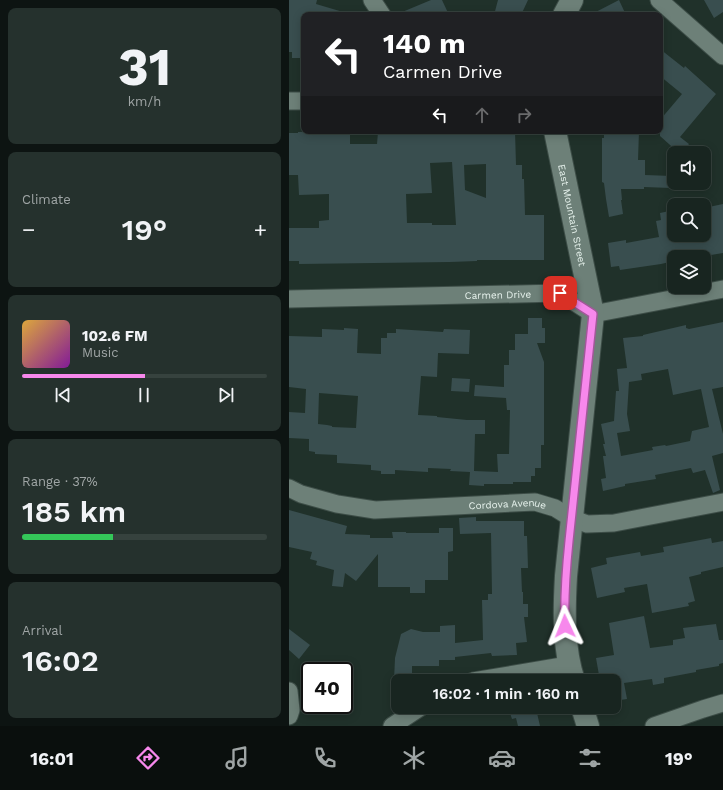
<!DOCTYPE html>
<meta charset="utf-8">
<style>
:root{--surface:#182520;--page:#25312d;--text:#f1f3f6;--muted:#9fa5a5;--line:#36423e;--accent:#f788ec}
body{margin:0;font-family:"Work Sans",sans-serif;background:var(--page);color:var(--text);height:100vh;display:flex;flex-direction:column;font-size:15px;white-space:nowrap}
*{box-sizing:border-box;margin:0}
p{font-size:13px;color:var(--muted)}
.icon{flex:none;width:22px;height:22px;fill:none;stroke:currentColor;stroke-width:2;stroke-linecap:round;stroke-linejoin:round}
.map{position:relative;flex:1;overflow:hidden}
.side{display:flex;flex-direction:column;gap:8px;padding:8px;background:#0d1412;width:289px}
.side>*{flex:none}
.hud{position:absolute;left:12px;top:12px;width:362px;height:122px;border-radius:8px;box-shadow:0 2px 10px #0003,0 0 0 1px var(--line);background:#202124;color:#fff;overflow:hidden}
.buttons{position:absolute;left:378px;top:146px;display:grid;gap:8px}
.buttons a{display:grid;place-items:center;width:44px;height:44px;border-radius:8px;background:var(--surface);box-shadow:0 2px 10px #0003,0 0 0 1px var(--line);font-size:20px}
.speed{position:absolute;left:12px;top:662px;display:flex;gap:8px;font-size:20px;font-weight:700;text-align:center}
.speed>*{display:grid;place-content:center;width:52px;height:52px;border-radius:50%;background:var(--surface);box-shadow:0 2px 10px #0003,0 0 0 1px var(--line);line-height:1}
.speed .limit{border:2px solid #111;border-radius:6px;background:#fff;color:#111}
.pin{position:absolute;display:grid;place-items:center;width:34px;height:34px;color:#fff;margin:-17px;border-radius:8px;box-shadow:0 2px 6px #0006}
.me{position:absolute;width:44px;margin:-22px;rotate:358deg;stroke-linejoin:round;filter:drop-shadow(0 0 3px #0008)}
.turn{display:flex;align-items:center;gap:14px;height:84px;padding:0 16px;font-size:18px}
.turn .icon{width:52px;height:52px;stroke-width:2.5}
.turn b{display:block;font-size:28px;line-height:34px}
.lanes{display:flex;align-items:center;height:38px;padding:0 16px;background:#0003;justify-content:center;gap:20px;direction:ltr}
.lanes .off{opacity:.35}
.big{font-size:30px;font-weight:600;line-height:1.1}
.side .widget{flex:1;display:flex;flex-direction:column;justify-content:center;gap:6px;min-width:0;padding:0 14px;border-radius:8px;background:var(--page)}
.side .dial{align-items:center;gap:0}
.dial b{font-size:52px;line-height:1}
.song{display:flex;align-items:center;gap:12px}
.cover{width:48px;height:48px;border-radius:6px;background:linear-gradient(135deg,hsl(40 70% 55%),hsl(290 70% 35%))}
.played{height:4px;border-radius:2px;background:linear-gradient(90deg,var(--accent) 50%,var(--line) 50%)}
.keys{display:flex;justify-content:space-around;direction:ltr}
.heat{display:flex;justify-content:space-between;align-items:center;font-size:22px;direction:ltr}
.charge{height:6px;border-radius:3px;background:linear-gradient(90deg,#34c759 37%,var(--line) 0)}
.trip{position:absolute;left:102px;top:674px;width:230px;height:40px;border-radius:8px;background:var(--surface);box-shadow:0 2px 10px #0003,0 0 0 1px var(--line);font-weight:600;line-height:40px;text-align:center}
.tab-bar{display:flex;height:64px;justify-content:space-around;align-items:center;background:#0a0f0d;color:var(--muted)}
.tab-bar .icon{width:28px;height:28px}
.tab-bar .current{color:var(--accent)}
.tab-bar b{font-size:18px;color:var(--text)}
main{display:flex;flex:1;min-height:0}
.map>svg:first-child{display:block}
.building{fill:#394e4f;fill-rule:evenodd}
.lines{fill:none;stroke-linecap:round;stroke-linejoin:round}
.minor-casing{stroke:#3d4d47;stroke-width:19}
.tertiary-casing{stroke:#3d4d47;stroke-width:24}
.minor{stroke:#6d8078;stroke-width:17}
.tertiary{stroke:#6d8078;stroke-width:22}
.route-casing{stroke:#a15899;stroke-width:10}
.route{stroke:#f788ec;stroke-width:7}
.labels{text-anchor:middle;stroke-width:4;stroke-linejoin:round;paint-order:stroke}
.street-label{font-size:10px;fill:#e6f1ec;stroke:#162821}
</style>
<main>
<section class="side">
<div class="widget dial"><b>31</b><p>km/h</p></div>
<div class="widget"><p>Climate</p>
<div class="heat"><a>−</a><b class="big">19°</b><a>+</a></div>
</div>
<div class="widget">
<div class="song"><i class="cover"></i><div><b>102.6 FM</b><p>Music</p></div></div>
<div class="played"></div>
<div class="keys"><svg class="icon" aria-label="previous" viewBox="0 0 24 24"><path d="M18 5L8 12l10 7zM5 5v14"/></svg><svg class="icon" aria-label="pause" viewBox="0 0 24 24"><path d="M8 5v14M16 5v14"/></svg><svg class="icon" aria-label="next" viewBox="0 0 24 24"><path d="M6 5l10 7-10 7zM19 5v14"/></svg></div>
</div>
<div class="widget"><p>Range · 37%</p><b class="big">185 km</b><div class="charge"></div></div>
<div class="widget"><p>Arrival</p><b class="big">16:02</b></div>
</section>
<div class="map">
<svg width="434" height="726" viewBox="0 0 434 726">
<rect width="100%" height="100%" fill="#20312a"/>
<path class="building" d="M0,0H28L27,4L54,12L53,15H15V58H3V52H0Z
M142,0H153L160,15H106Z
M209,0H239L232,15H205Z
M330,0L337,15H301Z
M415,0H434V12L425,18Z
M371,49L395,68L396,66L427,94L391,137L400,144L393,153H390L371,136V120L393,94L371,76Z
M61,131V144H88L89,132L126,131L127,133L155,134V131H226L227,165H233V179H235L236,215H255V260H188V261L161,262L10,264V261H0V228H30V221L40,220V194L10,195L9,175H0V133H9V132ZM163,162L167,225H143V223H118L117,194L143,193L141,163ZM197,164V198L176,190L175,165Z
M315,131H350L349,160H356V175L383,176L382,188L355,187V189H332L333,200H332L334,214L320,217L317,199L315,183L313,182V138H315Z
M434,204V253L410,257H385V261L372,264L331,270L330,266L322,267L319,243L337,240V243L370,237L367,221L372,220L371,213L385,210V235H415V208Z
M239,318H253V328H256V343H248L255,362V445H252V468H246V476H242V482H224V484H195V486L180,485L181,472L161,471L162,469L139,468V472L106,470V474H92V471L82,470V465L48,463V455L26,454V452L20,451V439L0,438V412L16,413L17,389L0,387V336L33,337V329L55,330V328L69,329L68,353L92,354V338H98V333H107V329L154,332L155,329L181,330L180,354L149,353L148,377L132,376L129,415L148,416V417L178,420H196V434H186L185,471L209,472L208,454H220L221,410H218L217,398L185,396L186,385L215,387V365H220V350H226V334H239ZM30,393L69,396L67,428L43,427V426L38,425L29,424Z
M434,322V387L423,389L434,434V453L423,456L431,490L424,493L416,470L404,473L402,468L366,475L367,479L336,484V486L314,491L312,479L317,478L314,456H317L314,444H316L312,424L325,421L327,391H330L328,369L338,368L334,338L354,336V335L397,325V328L400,329ZM379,369L384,395L412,389L420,427L403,431L401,441L377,446L376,445L363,447L364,450L332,456L328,433L341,431L338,414L340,382L353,380L352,374Z
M163,378L181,379L180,392L162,391Z
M0,510L58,526L56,534L81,535V538H104L103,532H117V533H150V528H164V551L159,552V580H136V593H121V587H89V554L67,581L56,573L54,587L43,586L45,570L27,565L28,561L21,559L23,552L0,547Z
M187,517V521H235V536H238L239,568H232L233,592H234V604H239V617H235L238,642L227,643L228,655L203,656L202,653L166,657V660H150V666H123V681H105L106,658L112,634L122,629L134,632H151V626L166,625V643L194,640L193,600H199V594H203L202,533L171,534L170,518Z
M422,538L423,543L434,541V567L412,572V574L400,577L406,601L399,603L400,606L363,613L358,584L335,588L336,592L308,598L302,568L318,564L317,558L351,552L352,556L375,552L374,547Z
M355,616L361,648L384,645V640L396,638L394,628L427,624L430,640H434V663L430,664V666L407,670V672L375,678V683L364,685L363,679L335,683L338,699L325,701V681H311L307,658L325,655L320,623Z
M0,629L21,645L10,659L0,650Z
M219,707H254L255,711L248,713L251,726H229L227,718L223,719Z"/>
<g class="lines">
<defs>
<g id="minor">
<path d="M83,0L93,15"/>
<path d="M370,0L434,56"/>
<path d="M0,101H15"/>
<path id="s1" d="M0,299L271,293L304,314L434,289"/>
<path id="s2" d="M0,488L12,494L48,504L86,510L246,502L266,508L282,518L298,524L325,523L434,502"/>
<path d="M184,681L279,665"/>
<path d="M0,691L2,710L0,716"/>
<path d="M103,726L132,707"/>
<path d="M365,726L414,709L434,703"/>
</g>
<g id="tertiary">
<path d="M275,15L283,0"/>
<path id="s3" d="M266,131L304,314L277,576C275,611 274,648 285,681"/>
<path d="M293,707L299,726"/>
</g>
</defs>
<use href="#minor" class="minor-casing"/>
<use href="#tertiary" class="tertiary-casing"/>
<use href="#minor" class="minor"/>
<use href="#tertiary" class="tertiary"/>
</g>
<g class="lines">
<defs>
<path id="route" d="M271,293L304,314L280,541C277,570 275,598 276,626"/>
</defs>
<use href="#route" class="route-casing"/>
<use href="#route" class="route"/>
</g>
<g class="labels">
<g class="street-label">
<text dy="4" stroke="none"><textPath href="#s3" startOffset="86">East Mountain Street</textPath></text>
<text dy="4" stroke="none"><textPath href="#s1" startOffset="209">Carmen Drive</textPath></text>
<text dy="4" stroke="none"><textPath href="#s2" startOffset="222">Cordova Avenue</textPath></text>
</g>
</g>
</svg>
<div class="buttons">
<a><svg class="icon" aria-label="sound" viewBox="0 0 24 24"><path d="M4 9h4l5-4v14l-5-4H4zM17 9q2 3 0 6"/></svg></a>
<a><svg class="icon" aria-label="search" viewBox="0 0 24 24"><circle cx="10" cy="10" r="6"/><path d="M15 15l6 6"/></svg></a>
<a><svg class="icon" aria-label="layers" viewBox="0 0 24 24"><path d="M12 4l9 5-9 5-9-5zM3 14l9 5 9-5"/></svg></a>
</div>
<div class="speed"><div class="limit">40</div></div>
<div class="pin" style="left:271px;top:293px;background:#d93025"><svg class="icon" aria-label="arrive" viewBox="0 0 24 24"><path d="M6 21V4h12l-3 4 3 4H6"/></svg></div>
<svg class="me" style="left:276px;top:626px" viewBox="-20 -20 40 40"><path d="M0-17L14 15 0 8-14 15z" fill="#f788ec" stroke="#fff" stroke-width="4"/></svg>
<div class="trip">16:02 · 1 min · 160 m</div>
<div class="hud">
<div class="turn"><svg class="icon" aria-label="left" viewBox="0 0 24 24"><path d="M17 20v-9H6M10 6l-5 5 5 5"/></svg><div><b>140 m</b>Carmen Drive</div></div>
<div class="lanes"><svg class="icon" aria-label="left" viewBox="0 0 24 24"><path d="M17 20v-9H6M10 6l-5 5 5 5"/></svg><svg class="icon off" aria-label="ahead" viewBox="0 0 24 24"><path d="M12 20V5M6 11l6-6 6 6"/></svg><svg class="icon off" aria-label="right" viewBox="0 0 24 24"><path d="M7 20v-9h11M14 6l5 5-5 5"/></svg></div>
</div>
</div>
</main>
<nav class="tab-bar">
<b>16:01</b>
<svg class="icon current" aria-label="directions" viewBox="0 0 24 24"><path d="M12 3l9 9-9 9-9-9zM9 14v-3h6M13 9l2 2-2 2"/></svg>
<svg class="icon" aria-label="music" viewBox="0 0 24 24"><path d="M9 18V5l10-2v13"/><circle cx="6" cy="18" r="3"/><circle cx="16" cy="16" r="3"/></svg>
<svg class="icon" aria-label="phone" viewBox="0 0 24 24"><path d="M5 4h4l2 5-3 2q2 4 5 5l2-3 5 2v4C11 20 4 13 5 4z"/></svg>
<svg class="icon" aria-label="climate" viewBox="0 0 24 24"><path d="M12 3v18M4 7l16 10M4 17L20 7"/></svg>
<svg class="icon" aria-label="car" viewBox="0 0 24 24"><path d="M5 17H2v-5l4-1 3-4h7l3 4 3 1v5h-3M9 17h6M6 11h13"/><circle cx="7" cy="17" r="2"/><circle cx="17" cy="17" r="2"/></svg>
<svg class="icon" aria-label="filters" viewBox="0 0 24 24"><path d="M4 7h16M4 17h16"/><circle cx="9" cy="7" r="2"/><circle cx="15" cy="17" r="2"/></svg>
<b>19°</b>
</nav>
